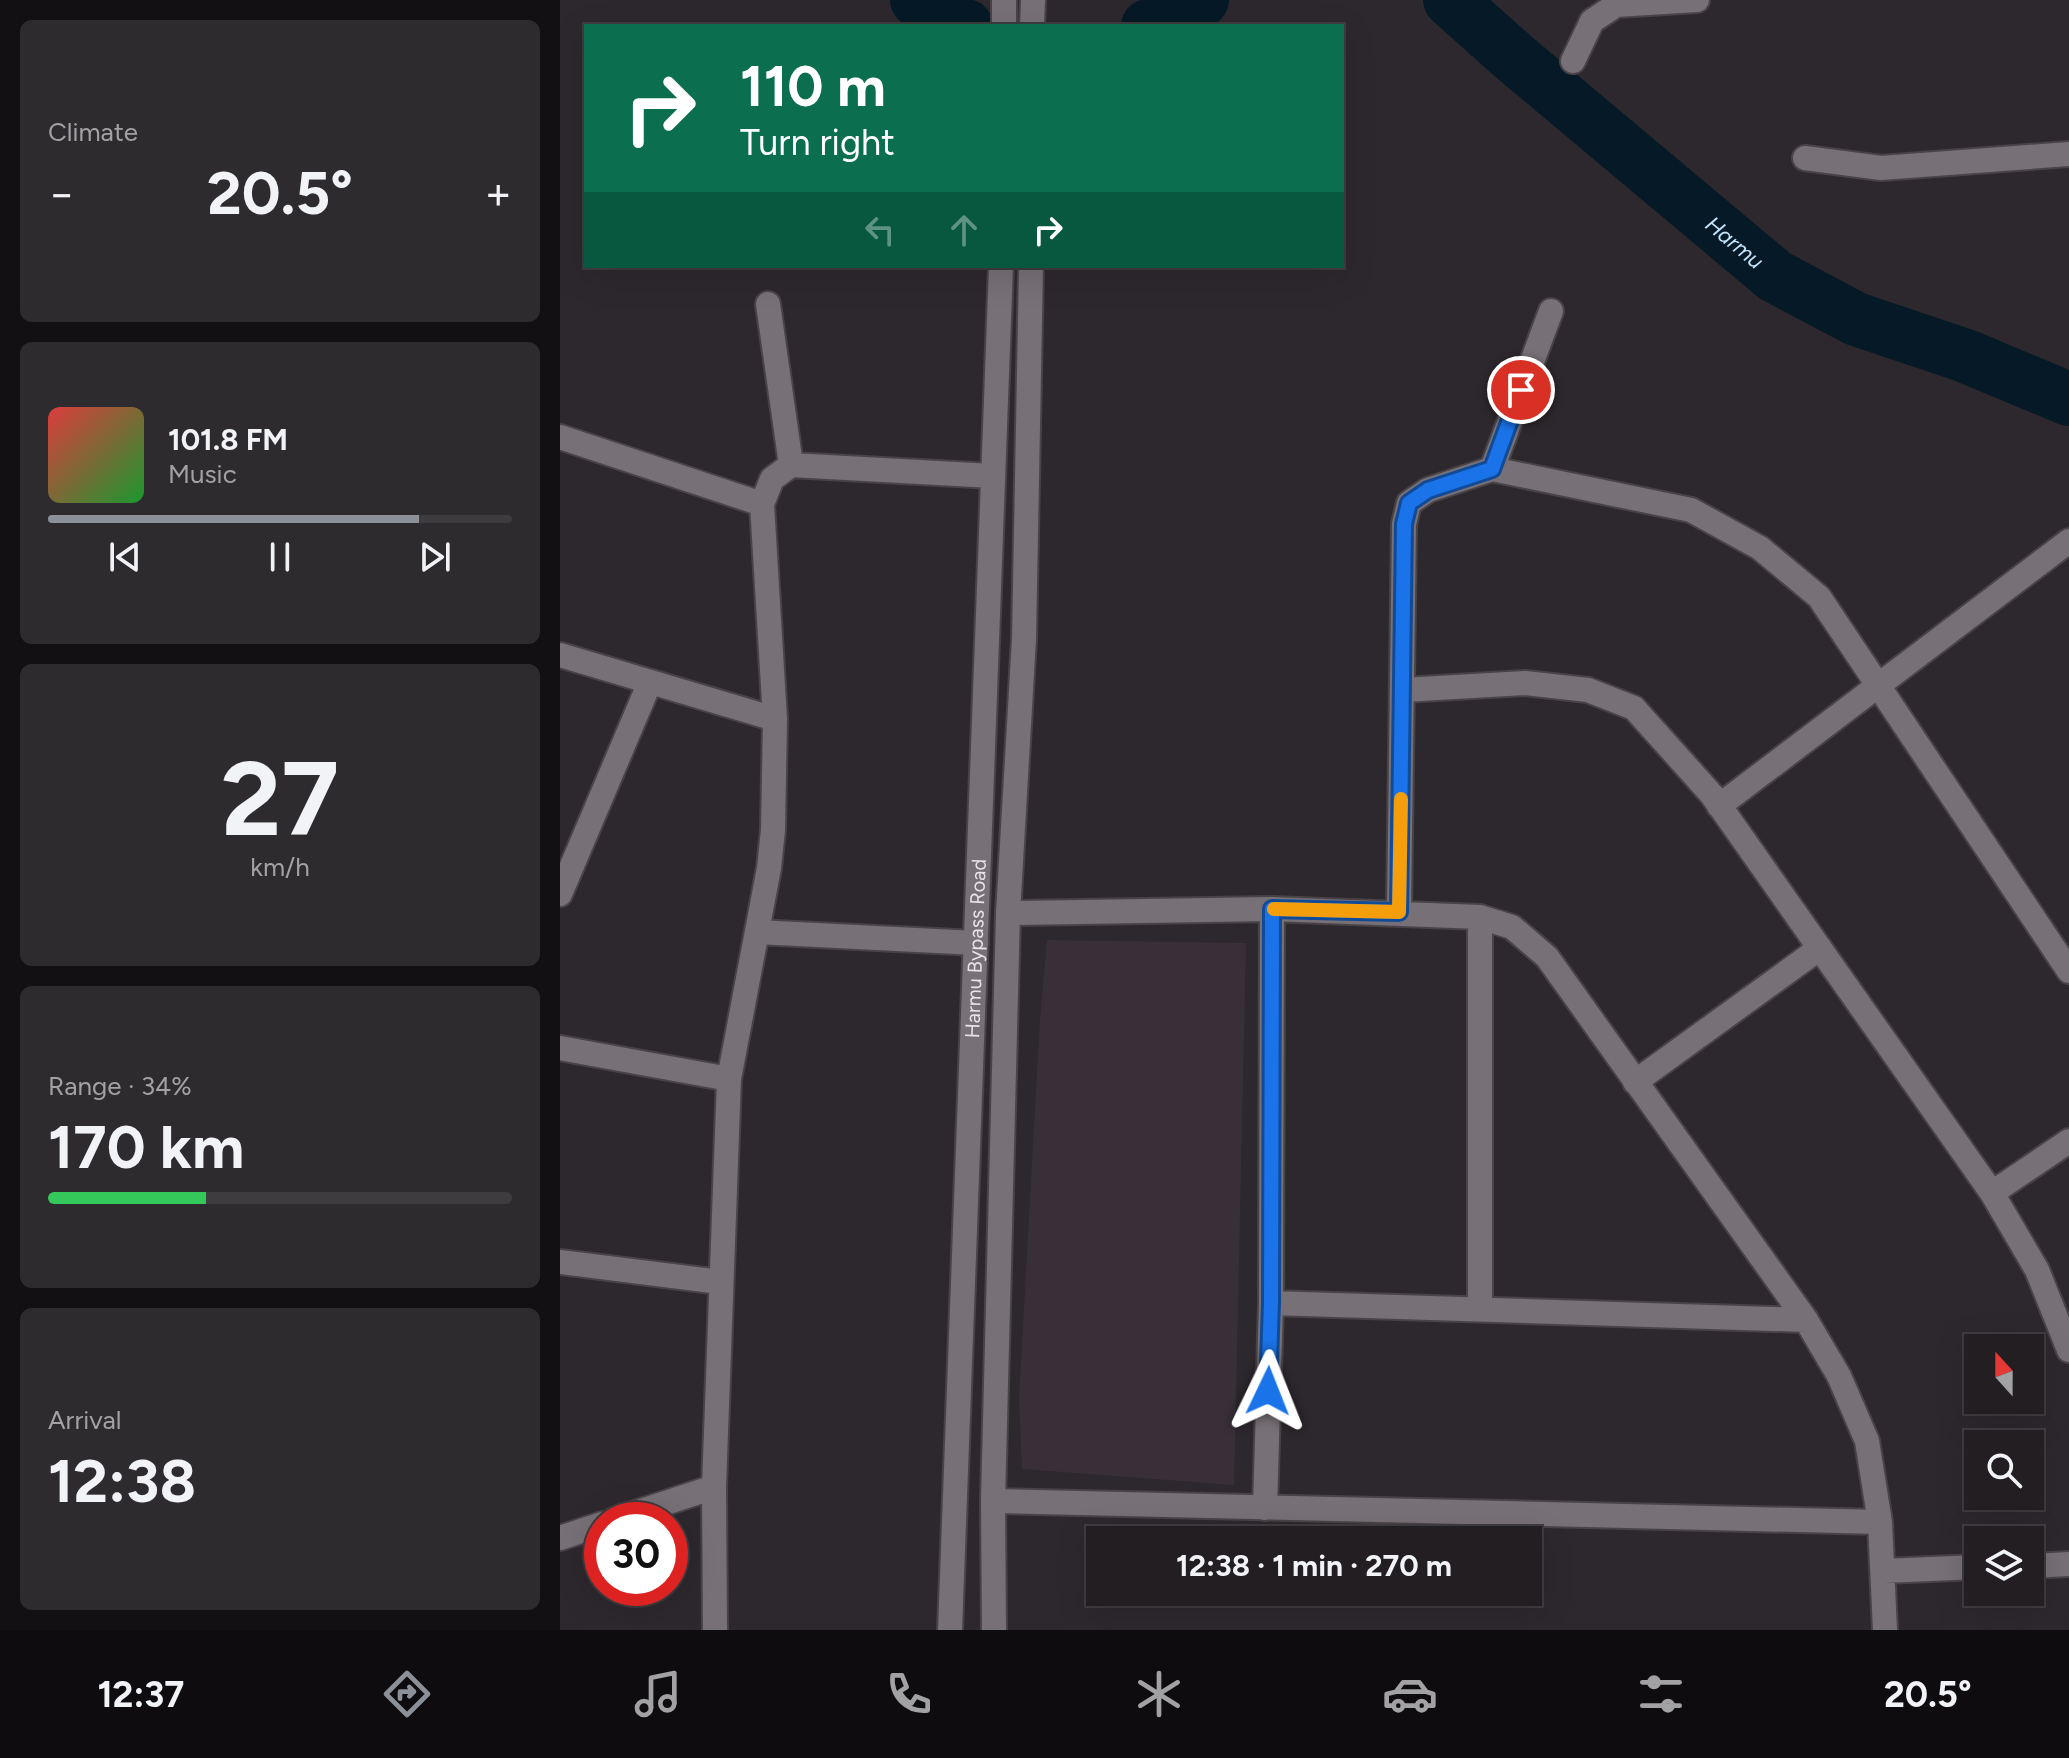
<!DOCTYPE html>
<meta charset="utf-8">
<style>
:root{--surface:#221e22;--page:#2e2b2f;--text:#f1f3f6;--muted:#a2a2a5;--line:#3f3c40;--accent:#8c9099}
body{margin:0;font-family:Figtree,sans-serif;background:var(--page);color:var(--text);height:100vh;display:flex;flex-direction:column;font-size:30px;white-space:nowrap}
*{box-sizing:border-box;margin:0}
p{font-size:26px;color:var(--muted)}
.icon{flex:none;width:44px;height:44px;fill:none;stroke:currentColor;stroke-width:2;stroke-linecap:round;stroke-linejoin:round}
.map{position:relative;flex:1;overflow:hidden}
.sheet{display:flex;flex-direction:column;gap:20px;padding:20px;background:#131013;width:560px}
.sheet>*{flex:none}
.banner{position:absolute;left:24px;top:24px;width:760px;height:244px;border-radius:0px;box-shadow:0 8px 32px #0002,0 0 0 2px var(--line);background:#0b6e4f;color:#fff;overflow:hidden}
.needle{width:52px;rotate:339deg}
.fabs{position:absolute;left:1404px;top:1334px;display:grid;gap:16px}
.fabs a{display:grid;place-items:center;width:80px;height:80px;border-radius:0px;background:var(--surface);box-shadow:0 8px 32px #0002,0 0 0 2px var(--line);font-size:40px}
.speed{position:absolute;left:24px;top:1502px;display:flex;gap:16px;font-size:40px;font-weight:700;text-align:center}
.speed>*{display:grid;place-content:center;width:104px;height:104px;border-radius:50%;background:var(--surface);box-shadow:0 8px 32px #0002,0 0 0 2px var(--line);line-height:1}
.speed .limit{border:12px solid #d22;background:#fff;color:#111}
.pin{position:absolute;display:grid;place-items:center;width:68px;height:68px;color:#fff;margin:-34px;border:4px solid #fff;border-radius:50%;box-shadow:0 2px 8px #0007}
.me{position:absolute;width:88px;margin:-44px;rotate:2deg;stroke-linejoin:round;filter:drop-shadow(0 0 6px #0008)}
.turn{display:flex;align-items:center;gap:28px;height:168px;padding:0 24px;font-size:36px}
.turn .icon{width:104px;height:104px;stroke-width:2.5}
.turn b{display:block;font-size:56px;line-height:68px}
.lanes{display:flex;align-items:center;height:76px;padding:0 24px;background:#0003;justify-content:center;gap:40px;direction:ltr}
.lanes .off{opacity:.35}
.big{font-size:60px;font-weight:700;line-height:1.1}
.sheet .widget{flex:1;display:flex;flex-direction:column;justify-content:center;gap:12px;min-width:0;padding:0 28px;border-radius:12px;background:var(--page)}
.sheet .dial{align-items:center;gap:0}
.dial b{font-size:104px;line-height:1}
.song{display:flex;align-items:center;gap:24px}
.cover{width:96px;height:96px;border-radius:12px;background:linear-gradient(135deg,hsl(0 70% 55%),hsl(130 70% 35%))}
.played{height:8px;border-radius:4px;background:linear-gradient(90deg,var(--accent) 80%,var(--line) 80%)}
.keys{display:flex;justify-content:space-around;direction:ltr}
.heat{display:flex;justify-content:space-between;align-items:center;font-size:44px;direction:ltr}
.charge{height:12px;border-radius:6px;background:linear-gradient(90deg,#34c759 34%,var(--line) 0)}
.trip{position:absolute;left:526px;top:1526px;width:456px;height:80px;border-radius:0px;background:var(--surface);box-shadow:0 8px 32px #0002,0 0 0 2px var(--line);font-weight:700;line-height:80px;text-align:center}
.tab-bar{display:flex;height:128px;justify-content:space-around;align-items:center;background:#0e0c0e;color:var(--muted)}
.tab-bar .icon{width:56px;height:56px}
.tab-bar .active{color:var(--accent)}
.tab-bar b{font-size:36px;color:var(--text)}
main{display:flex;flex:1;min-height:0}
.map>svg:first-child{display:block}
.built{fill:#392f39}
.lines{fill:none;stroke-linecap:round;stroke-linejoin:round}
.river{stroke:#051926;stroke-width:54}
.street-casing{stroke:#484347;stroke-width:28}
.secondary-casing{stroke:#484347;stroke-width:28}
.street{stroke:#777076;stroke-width:24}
.secondary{stroke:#777076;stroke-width:24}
.route-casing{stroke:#114b97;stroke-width:20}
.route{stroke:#1a73e8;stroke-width:14}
.slow{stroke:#f59e0b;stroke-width:14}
.labels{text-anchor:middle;stroke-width:8;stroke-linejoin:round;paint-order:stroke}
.street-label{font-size:20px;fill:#e7e3e7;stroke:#2d282d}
.water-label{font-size:22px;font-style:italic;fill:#c3e5fe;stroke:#2d282d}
</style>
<main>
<section class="sheet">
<div class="widget"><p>Climate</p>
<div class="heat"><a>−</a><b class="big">20.5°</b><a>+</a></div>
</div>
<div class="widget">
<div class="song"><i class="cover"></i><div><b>101.8 FM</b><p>Music</p></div></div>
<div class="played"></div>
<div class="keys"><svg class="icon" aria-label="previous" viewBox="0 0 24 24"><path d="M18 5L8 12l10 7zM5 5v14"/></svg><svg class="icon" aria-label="pause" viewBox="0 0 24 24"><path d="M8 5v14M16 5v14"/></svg><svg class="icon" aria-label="next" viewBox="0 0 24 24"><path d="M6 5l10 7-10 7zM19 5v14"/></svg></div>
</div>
<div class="widget dial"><b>27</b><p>km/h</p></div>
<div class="widget"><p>Range · 34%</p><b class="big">170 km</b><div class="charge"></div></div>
<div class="widget"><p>Arrival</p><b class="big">12:38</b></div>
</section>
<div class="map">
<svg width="1509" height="1630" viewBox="0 0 1509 1630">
<rect width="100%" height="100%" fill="#2d282d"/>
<path class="built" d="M487,940L686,943L674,1485L462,1469L459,1399L480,1018Z"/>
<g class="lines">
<g class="river">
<path d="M357,0L371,14L406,26"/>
<path id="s1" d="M890,0L955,58L1215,276L1296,319L1406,356L1509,399"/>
<path d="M588,26L636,5L642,0"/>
</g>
<defs>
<path id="street" d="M1013,61L1032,21L1056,5L1137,0
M1245,158L1321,168L1509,154
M208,304L231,465
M0,437L202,504L215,719L213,830L209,868L169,1079L154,1487L155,1630
M932,469L991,311
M202,504L212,479L231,465L433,476
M0,655L215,719
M843,690L965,683L1028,690L1074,708L1152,795L1432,1193L1477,1270L1509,1350
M1159,806L1509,541
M0,894L90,682
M839,912L844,524L849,503L868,490L932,469L1131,510L1200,548L1259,597L1509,971
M448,913L712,909L920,917L952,927L987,957L1246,1320L1279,1376L1307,1441L1320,1522L1325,1630
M920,917V1308
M197,932L416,943
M0,1048L169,1079
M1075,1082L1260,948
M1432,1193L1509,1141
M0,1262L160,1282
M711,1303L1246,1320
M433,1501L1320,1522
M705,1508L711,1303L712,909
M54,1520L154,1487
M0,1538L42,1524
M1470,1566L1509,1564
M1324,1571L1418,1567"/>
<g id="secondary">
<path d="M444,0V26"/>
<path d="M472,26L473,0"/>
<path id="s2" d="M390,1630L441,266"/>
<path d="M434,1630L433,1501L448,913L464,639L471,266"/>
</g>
</defs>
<use href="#street" class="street-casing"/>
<use href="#secondary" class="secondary-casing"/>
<use href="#street" class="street"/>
<use href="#secondary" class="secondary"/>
</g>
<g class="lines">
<defs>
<path id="route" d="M708,1391L711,1303L712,909L839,912L844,524L849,503L868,490L932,469L961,390"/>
</defs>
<use href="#route" class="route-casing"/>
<use href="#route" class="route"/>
<path class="slow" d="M714,909L839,912L841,799"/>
</g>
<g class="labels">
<g class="street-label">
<text dy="7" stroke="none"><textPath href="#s2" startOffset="682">Harmu Bypass Road</textPath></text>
</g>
<g class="water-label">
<text dy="8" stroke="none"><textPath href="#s1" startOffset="374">Harmu</textPath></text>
</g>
</g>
</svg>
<div class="fabs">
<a><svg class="needle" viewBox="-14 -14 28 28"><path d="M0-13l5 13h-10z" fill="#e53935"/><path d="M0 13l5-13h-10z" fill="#a2a2a5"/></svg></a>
<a><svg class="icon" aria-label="search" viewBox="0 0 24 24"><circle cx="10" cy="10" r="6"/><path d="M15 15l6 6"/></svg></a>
<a><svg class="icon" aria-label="layers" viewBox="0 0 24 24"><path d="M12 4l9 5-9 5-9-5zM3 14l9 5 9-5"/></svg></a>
</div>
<div class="speed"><div class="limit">30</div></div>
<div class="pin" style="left:961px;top:390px;background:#d93025"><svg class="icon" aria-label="arrive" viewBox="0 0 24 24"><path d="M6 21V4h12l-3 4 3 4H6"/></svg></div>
<svg class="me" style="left:708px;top:1391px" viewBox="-20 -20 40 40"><path d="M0-17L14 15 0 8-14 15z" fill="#1a73e8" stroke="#fff" stroke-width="4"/></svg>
<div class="trip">12:38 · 1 min · 270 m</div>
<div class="banner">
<div class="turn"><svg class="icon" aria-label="right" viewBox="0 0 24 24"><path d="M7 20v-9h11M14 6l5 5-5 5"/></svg><div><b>110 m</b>Turn right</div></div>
<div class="lanes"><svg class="icon off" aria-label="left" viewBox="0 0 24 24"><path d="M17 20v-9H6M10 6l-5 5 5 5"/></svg><svg class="icon off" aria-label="ahead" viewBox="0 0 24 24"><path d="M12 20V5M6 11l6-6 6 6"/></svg><svg class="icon" aria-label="right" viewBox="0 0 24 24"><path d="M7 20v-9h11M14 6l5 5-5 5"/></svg></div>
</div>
</div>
</main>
<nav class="tab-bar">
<b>12:37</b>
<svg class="icon active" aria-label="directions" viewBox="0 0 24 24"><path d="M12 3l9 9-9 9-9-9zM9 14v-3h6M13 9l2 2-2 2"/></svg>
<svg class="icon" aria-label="music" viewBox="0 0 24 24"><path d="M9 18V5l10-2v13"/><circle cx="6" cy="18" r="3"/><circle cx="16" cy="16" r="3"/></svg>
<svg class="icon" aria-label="phone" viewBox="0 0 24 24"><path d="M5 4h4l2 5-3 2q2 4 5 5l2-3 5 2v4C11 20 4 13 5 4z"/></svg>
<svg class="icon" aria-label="climate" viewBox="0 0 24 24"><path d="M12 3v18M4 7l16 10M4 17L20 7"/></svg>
<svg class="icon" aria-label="car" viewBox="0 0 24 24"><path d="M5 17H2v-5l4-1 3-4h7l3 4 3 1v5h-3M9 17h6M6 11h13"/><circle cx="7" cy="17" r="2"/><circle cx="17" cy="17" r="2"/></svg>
<svg class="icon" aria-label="filters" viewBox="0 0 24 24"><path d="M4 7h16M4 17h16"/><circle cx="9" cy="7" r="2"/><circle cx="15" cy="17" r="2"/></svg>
<b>20.5°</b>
</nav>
